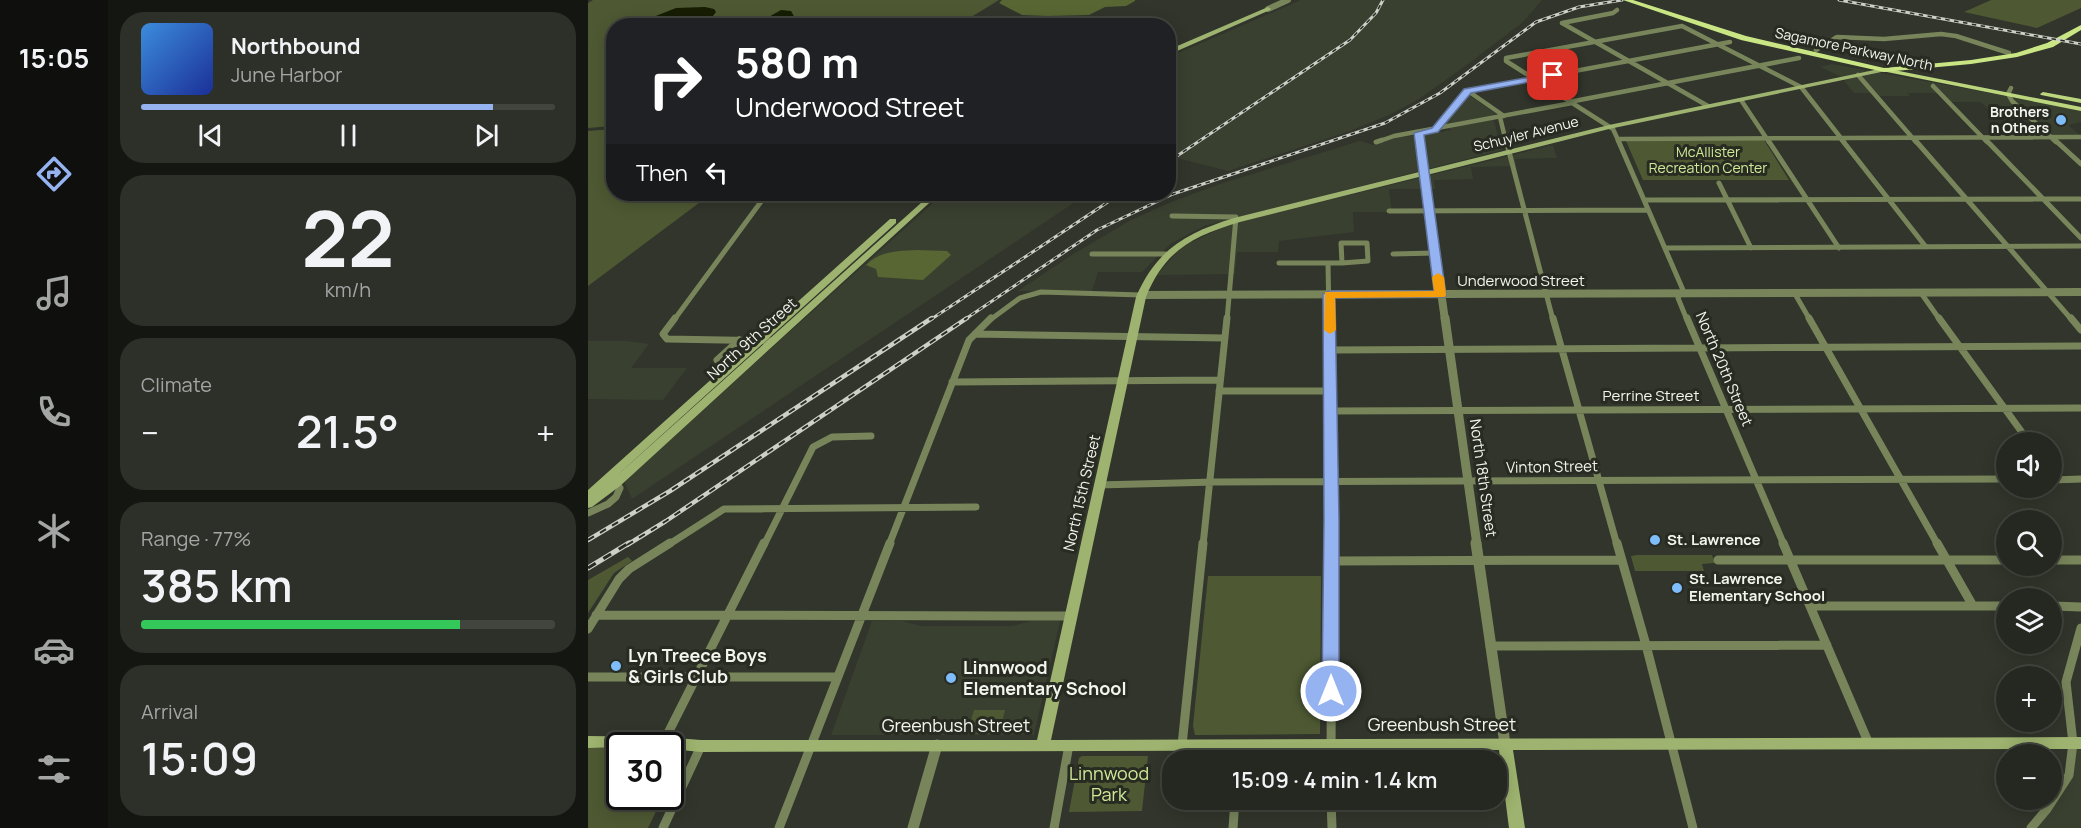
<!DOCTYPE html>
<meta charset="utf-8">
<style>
:root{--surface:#252820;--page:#2d3029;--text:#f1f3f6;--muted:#a3a6a5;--line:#42443e;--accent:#95b2f1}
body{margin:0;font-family:Manrope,sans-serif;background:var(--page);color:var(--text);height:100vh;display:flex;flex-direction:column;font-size:22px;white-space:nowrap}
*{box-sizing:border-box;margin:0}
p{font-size:20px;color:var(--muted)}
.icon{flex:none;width:33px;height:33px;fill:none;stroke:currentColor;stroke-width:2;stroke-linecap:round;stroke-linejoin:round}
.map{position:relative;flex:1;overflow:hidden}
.details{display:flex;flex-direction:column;gap:12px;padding:12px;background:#141612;width:480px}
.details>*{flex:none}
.guide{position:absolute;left:18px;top:18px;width:570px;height:183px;border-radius:24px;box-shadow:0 3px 15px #0003,0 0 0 2px var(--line);background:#202124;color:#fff;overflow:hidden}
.tools{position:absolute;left:1408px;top:432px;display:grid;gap:12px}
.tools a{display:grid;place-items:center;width:66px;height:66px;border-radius:50%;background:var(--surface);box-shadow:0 3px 15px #0003,0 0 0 2px var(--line);font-size:30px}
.speed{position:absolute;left:18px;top:732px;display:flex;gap:12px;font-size:30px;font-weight:700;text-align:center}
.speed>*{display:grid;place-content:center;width:78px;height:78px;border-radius:50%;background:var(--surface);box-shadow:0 3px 15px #0003,0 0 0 2px var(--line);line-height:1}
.speed .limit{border:3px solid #111;border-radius:9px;background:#fff;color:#111}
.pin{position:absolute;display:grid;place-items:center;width:51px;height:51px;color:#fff;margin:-26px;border-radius:12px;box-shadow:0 3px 9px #0006}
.me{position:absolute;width:66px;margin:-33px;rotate:0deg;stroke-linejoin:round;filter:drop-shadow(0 0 4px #0008)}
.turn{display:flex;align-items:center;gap:21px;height:126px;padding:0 30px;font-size:27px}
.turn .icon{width:78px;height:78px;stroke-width:2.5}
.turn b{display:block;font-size:42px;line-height:51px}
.then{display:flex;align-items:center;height:57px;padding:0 30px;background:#0003;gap:12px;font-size:22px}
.big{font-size:45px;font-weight:600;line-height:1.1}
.details .card{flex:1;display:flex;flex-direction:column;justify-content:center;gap:9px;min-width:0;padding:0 21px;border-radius:24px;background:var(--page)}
.details .dial{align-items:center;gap:0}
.dial b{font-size:78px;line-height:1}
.song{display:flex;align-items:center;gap:18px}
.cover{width:72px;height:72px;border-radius:9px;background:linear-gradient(135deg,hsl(210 70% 55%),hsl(230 70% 35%))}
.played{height:6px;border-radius:3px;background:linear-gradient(90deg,var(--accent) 85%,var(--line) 85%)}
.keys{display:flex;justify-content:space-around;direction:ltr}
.heat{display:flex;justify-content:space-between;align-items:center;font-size:33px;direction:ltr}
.charge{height:9px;border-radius:4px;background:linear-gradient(90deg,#34c759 77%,var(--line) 0)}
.trip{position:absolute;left:574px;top:750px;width:345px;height:60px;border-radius:24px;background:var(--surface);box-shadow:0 3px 15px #0003,0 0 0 2px var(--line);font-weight:600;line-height:60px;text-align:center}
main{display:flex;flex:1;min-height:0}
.dock{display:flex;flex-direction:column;width:108px;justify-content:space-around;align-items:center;background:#0f100d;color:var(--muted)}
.dock .icon{width:42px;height:42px}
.dock .active{color:var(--accent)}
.dock b{font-size:27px;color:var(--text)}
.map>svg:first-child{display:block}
.built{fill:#3a4030}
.green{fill:#4e5933}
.forest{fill:#576632}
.water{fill:#161d03}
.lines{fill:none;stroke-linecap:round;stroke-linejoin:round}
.minor-far3{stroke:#78855b;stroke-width:4.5}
.minor-far2{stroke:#78855b;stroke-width:5}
.minor-far1{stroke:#78855b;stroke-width:7}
.minor{stroke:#78855b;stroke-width:9}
.tertiary-far3{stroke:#78855b;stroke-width:6}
.tertiary-far2{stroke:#78855b;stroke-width:8}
.tertiary-far1{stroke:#78855b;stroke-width:9}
.tertiary{stroke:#78855b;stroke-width:11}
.secondary{fill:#9eb36f;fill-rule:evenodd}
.primary{fill:#bcd67e;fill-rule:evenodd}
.trunk{fill:#cae684;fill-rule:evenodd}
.rail-far2-casing{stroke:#cdd0c9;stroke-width:3}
.rail-far1-casing{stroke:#cdd0c9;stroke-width:4.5}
.rail-casing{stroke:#cdd0c9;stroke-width:5}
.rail-far2{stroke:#282b21;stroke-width:1.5;stroke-dasharray:4.5;stroke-linecap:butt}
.rail-far1{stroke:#282b21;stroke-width:2;stroke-dasharray:7;stroke-linecap:butt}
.rail{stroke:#282b21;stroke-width:3;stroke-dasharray:9;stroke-linecap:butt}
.route{fill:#95b2f1;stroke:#61749d;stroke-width:1.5}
.slow{fill:#f59e0b}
.poi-dot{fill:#7fbdfa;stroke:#282b21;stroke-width:2}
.labels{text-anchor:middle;stroke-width:6;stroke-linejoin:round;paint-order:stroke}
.far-street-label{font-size:14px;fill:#f2f5ee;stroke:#282b21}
.far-poi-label{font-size:14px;font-weight:bold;fill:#f2f5ee;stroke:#282b21;text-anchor:end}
.far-park-label{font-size:14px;fill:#d0e998;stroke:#282b21}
.street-label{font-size:15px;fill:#f2f5ee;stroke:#282b21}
.poi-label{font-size:15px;font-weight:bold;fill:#f2f5ee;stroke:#282b21;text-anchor:start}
.near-poi-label{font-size:18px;font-weight:bold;fill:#f2f5ee;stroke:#282b21;text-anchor:start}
.near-street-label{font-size:18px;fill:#f2f5ee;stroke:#282b21}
.near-park-label{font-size:18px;fill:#d0e998;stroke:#282b21}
</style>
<main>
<nav class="dock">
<b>15:05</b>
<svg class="icon active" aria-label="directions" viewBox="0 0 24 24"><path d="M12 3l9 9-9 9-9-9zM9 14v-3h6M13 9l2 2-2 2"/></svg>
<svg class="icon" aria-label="music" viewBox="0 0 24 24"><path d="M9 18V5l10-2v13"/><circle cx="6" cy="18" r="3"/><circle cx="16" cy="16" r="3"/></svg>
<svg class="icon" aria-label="phone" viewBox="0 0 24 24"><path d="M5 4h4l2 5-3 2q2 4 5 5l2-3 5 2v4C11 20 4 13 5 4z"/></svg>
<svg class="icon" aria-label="climate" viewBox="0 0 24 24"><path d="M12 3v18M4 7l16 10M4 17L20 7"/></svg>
<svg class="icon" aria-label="car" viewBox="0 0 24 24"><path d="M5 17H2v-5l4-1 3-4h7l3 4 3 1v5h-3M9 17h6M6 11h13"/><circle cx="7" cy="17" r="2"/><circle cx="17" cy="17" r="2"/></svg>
<svg class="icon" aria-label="filters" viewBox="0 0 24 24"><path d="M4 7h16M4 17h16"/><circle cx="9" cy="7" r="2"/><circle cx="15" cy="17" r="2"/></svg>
</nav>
<section class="details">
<div class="card">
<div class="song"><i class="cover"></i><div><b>Northbound</b><p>June Harbor</p></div></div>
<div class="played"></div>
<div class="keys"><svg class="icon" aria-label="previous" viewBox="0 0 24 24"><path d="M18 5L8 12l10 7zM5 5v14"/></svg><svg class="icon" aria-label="pause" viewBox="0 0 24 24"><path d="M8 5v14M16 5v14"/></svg><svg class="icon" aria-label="next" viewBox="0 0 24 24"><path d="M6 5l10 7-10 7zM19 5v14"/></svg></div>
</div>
<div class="card dial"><b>22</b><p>km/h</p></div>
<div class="card"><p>Climate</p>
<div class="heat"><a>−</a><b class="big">21.5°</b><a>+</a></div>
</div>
<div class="card"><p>Range · 77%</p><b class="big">385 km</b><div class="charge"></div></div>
<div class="card"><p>Arrival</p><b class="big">15:09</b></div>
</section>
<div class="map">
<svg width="1493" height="828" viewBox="0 0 1493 828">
<rect width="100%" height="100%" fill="#31352b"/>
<path class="built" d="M713,0H954L935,22L876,67L831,99L801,115L762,131L640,171L581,156V57Z
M1244,64L1493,110V122L1480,125L1493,136L1461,138L1438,117H1408L1393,102H1358L1349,93H1319L1322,96H1286L1283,93H1266L1256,81L1260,80L1232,67Z
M881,95L908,114L902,118L906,121L914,150L616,226L582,244L554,272H510L504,291H430L482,256L543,220L583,202L635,183L772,141L785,145L810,137L839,135L863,130L856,125Z
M965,145L969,158L927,159L928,166L883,167L885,179L846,180L847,189H801L804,212H765L766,232L691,241L690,252H649L647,274L569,275L590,251L600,244L640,225Z
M355,194H499L44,499L36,481Z
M0,341H38L61,344L43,368H99L75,400L0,399Z
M284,621H314L333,626H424L443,621H472L446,735H243Z
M1485,743H1493V828H1443L1481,775Z"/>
<path class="green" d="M5,0H411L370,25L26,26L25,126L0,128V3Z
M1403,0H1493V8L1449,28L1376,12Z
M25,129L26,194H123L0,286V131Z
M1176,140L1201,180H1055L1038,141Z
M1049,555H1124L1127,563L1114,564L1116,571H1047L1043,556Z
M40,557L44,561L26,573L0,613V580Z
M620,576H733L732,734L607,735L605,726Z
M386,710H417L411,734H379Z
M0,748H31L32,796L75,797L60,828H0Z
M494,756H560L554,811L481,812L491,758Z"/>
<path class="forest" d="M414,0H547V1L538,6L517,7L501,15L459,16L434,15L411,3Z
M329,250L359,251L363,255L335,280L290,277L288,269L278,265C291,251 311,251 329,250Z"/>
<path class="water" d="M117,7L126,9L128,12L118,25H45L88,8Z
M193,10L203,11L211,25H173L179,23V18Z"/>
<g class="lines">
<path class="minor-far3" d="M974,23L1120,106
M974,23L1025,13L1029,10
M1228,50L1249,37L1296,39L1353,34L1368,36L1421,53
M1270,75L1328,142
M1345,86L1399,142
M1423,88L1420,94L1424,101L1468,142
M880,91L916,116
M1153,100L1181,142
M981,102L1211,58
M912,117L918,142
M847,130L880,91L1142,42
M831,133L832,142
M1030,139L1493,137
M789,142L806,136L984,103
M1031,142L1025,129L918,61V58L1094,26L1213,87L1256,142"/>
<path class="minor-far2" d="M832,140L836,173
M918,140L965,320
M1030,140L1095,290L1090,298L1099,320
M1180,140L1251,248
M1254,140L1338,247
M1327,140L1484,320
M1398,140L1493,238
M1467,140L1493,164
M788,142L794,140
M1131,183L1163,248
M1056,200L1493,199
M801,211L1060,210
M584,216L648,217L639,320
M753,243H779L780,261L754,263Z
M1077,248L1493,246
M504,254H578
M805,254L847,253
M691,263H754
M740,263L741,320
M1333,293L1352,320
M1207,294L1222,320
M86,320L175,199L187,194
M402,320L432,298L453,292L554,295"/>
<path class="minor-far1" d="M87,318L75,334L79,339L184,341
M741,318L744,545
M965,318L1029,545
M1099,318L1196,545
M1221,318L1350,545
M1351,318L1441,442
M1483,318L1493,330
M387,334L637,338
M742,350L1493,346
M144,365L132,363L129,360L151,340
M364,382L632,380
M631,391H741
M742,411L1493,408
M1464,480L1493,479
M510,485L627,482L1419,479
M0,513L20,504L28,497L32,488L28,483
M80,545L136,509L388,507
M176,545L225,447L244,437L283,436
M301,545L381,340L403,318
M615,545L639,318"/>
<path class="minor" d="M1029,543L1058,645L1105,828
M1195,543L1281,744
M1349,543L1385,606
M1130,560H1419
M1464,560H1493
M743,561L1032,560
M1223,606H1419
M1464,606L1493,607
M8,615L482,616
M0,629L31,579L41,569L82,543
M902,646L1239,645
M0,677H249
M75,743L176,543
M594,745L615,543
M649,760L650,745
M743,760L744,543
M743,800L744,828
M75,828L113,746
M191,828L302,543
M466,828L481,745
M645,828L647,800
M1443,828L1459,809L1481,775L1485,743L1478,682L1493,628"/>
<path class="tertiary-far3" d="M680,9L700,0"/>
<path class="tertiary-far2" d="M836,173L857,320
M554,295L1493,292"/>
<path class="tertiary-far1" d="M857,318L889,545"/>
<path class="tertiary" d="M888,543L917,744
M325,828L349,745"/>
<path class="secondary" d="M680,7L683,9L682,10L580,55V50Z
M1296,68L1298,69V71L1021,129L652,222C605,236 577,250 558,297L463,740L1493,737V749L925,750L937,828H921L911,750L113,752L82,749V746L0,748V736L75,737L113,740H449L548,297C569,249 598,233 646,218L1021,125Z
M343,194H351L32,486L4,507L0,508V490L302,219H308V223L24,480Z"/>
<path class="primary" d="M1296,68L1493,107V111L1294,71V69Z
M1455,92L1493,99V103L1453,95L1452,94Z"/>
<path class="trunk" d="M1035,0H1045L1158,36L1296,68L1383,60L1428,53L1459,43L1493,25V30L1465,47L1429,57L1383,64L1296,72L1153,40Z"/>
<defs>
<path id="rail-far2" d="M1251,0L1493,44
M580,162L762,40L788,13L795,0
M342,320L532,194
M376,320L509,230L585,194L797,123L852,93L948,22L991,7L1034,0"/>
<path id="rail-far1" d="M0,540L82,491L344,318
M39,545L78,521L379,318"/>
<path id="rail" d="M0,568L41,543"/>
</defs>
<use href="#rail-far2" class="rail-far2-casing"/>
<use href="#rail-far1" class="rail-far1-casing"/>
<use href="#rail" class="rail-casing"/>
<use href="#rail-far2" class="rail-far2"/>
<use href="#rail-far1" class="rail-far1"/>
<use href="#rail" class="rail"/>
</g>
<path class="route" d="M965,73L969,75L968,77L883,93L850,132L836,135L858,295L857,297L747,298L751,520V691L749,696L743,698L736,696L734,691L736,520L735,294L741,291H846L826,133L844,128L876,89Z"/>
<path class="slow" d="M850,273L856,277L858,295L857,297L747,298L748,330L742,334L736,330L737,292L846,291L844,277Z"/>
<g class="poi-dot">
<circle cx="1473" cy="120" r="6"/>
<circle cx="1067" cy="540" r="6"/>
<circle cx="1089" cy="588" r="6"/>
<circle cx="28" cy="666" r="6"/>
<circle cx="363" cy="678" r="6"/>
</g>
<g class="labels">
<g class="far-street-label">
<text transform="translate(1266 49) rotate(12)" y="5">Sagamore Parkway North</text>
<text transform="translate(938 134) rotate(-14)" y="5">Schuyler Avenue</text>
</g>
<g class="far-poi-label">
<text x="1461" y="117">Brothers<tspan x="1461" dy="16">n Others</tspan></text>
</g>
<g class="far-park-label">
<text x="1120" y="157">McAllister<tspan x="1120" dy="16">Recreation Center</tspan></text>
</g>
<g class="street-label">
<text x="933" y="286">Underwood Street</text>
<text transform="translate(164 339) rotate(-42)" y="5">North 9th Street</text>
<text transform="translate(1136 369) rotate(67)" y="5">North 20th Street</text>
<text x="1063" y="401">Perrine Street</text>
<text transform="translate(964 467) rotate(-1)" y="5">Vinton Street</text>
<text transform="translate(895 478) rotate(82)" y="5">North 18th Street</text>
<text transform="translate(494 493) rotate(-77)" y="5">North 15th Street</text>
</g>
<g class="poi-label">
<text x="1079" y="545">St. Lawrence</text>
<text x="1101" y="584">St. Lawrence<tspan x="1101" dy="17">Elementary School</tspan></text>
</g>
<g class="near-poi-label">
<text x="40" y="662">Lyn Treece Boys<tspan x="40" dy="21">&amp; Girls Club</tspan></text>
<text x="375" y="674">Linnwood<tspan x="375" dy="21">Elementary School</tspan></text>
</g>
<g class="near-street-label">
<text x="854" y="731">Greenbush Street</text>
<text x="368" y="732">Greenbush Street</text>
</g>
<g class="near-park-label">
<text x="521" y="780">Linnwood<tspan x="521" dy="21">Park</tspan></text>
</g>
</g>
</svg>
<div class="tools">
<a><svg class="icon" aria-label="sound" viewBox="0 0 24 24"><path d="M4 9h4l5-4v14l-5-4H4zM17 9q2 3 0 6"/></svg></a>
<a><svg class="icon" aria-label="search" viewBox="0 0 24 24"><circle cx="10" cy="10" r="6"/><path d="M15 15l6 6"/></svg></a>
<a><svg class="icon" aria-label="layers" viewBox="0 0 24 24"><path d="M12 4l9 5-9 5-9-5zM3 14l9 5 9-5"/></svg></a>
<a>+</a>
<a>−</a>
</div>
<div class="speed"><div class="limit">30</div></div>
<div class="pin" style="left:965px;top:75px;background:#d93025"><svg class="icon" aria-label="arrive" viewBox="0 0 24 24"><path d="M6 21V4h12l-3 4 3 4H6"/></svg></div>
<svg class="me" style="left:743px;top:691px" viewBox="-20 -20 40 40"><circle r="17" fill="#95b2f1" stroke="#fff" stroke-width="3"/><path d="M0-11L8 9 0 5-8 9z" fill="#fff"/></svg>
<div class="trip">15:09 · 4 min · 1.4 km</div>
<div class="guide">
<div class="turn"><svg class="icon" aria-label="right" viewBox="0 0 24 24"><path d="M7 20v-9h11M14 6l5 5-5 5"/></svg><div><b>580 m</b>Underwood Street</div></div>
<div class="then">Then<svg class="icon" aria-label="left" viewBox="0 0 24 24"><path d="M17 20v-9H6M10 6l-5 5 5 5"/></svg></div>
</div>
</div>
</main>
